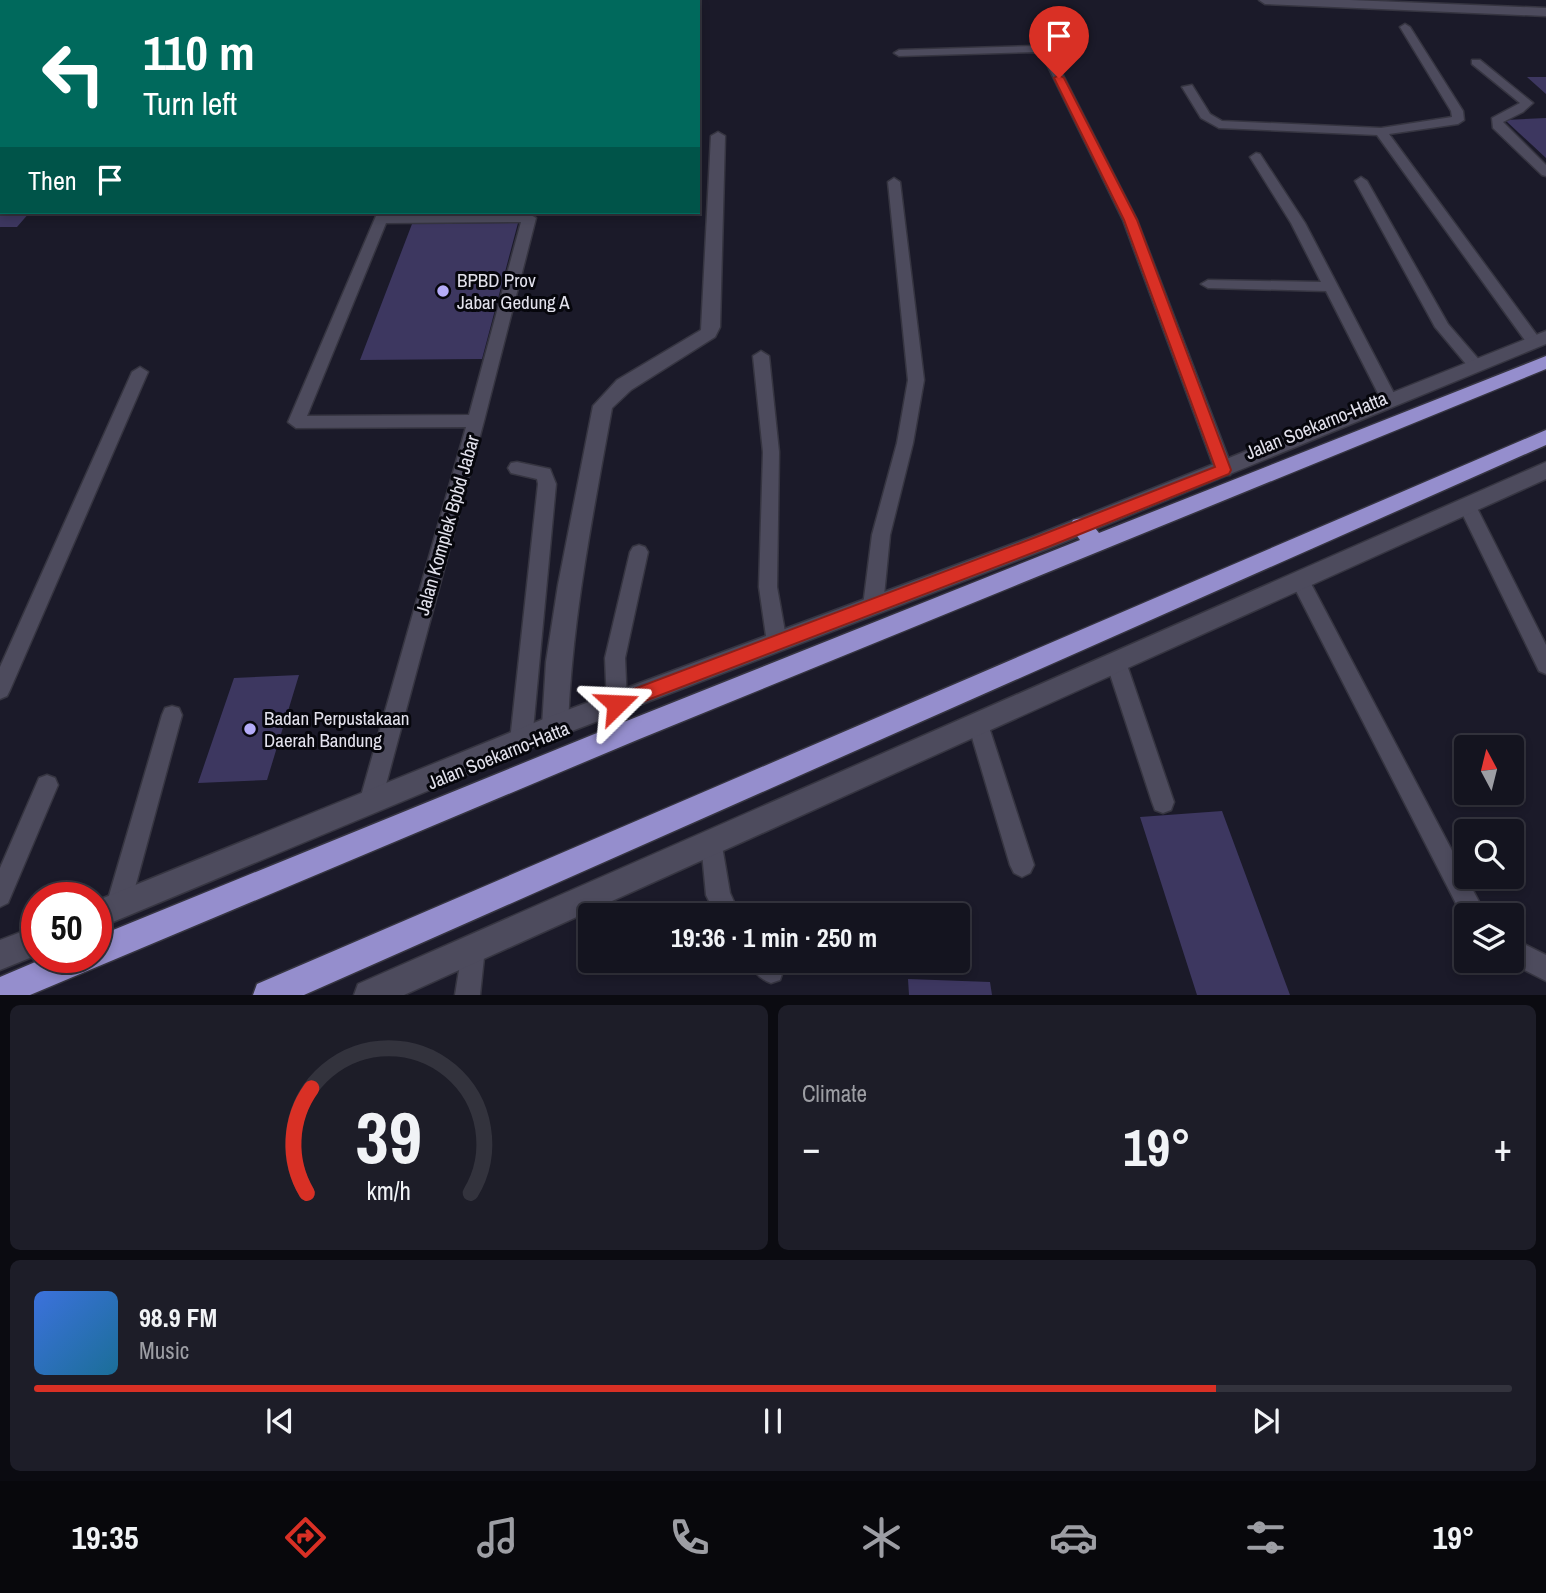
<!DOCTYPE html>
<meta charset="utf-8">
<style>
:root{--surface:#14141f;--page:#1d1d28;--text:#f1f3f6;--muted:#9d9ea4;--line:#33333d;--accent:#d93025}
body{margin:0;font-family:"Archivo Narrow",sans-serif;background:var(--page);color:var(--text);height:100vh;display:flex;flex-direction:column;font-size:26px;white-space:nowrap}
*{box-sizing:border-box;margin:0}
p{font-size:23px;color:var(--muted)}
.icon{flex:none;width:38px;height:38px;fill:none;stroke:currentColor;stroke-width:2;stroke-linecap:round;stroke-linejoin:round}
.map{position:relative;height:995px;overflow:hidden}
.side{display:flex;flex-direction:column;gap:10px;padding:10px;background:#0b0b11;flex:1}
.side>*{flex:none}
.banner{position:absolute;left:0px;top:0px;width:700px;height:214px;box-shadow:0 4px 10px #0003,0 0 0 2px var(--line);background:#00695c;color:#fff;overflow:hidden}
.needle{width:46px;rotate:353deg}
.buttons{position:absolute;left:1454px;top:735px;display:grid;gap:14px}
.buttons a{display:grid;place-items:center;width:70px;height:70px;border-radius:7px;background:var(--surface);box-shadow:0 4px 10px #0003,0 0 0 2px var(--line);font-size:35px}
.speed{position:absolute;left:21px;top:882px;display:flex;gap:14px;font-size:35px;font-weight:700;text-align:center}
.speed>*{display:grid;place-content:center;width:91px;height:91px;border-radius:50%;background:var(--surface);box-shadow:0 4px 10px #0003,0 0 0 2px var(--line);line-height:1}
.speed .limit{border:10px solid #d22;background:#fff;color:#111}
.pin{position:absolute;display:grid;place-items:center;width:60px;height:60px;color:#fff;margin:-72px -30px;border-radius:50% 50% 50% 0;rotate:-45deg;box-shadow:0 0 7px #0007}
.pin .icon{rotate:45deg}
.me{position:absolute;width:77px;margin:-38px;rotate:69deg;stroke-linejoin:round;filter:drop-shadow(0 0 5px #0008)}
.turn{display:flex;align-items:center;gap:24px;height:147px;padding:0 28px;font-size:32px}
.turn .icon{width:91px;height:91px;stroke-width:2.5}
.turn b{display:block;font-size:49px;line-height:60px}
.then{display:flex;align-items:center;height:66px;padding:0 28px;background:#0003;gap:14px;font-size:26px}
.big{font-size:52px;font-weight:800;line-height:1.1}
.side .card{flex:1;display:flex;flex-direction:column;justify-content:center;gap:10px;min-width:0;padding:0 24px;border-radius:10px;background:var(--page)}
.side .dial{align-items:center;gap:0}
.dial svg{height:182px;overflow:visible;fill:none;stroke:var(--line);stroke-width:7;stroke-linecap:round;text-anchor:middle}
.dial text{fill:var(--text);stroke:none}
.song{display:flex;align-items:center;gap:21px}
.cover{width:84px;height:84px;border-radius:10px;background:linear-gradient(135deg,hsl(220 70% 55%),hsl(200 70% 35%))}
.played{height:7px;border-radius:4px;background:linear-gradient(90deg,var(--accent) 80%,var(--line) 80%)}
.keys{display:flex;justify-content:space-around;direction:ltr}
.heat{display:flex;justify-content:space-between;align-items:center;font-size:38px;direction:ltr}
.side .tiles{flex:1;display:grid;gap:10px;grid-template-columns:1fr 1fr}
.card:last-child{grid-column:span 2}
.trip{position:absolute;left:578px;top:903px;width:392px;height:70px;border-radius:7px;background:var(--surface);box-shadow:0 4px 10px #0003,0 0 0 2px var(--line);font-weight:800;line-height:70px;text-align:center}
.tabs{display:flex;height:112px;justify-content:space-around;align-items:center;background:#08080c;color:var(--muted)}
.tabs .icon{width:49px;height:49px}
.tabs .current{color:var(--accent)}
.tabs b{font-size:32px;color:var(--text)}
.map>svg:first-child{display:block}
.building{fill:#3d3760}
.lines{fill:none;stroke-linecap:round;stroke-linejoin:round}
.lane-casing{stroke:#363541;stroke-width:3}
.street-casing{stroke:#363541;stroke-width:3}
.secondary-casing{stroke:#363541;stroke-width:3}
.highway-casing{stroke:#363541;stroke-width:3}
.lane{fill:#4d4b5d;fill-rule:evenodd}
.street{fill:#4d4b5d;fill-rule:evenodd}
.secondary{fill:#4d4b5d;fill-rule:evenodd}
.highway{fill:#958ecd;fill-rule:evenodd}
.route{fill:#d93025;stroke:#8d1f18;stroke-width:2}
.poi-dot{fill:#b5acf8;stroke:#06060c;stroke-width:2.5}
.labels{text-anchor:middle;stroke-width:6;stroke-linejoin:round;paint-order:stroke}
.poi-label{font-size:19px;fill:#e2e1ec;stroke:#06060c;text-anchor:start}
.street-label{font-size:19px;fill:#e2e1ec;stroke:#06060c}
</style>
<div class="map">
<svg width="1546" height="995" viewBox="0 0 1546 995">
<rect width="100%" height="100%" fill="#1b1a29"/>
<path class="building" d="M1527,77H1546V94Z
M1546,118V158L1505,120Z
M0,212H30L17,227H0Z
M518,223L482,359L360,360L412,224Z
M299,675L267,780L198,783L234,678Z
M1222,811L1290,995H1197L1140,817Z
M908,979L990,982L992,995H909Z"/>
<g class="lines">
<defs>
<path id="lane" d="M274,0H284L273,2Z
M1405,24L1410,27L1463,111L1464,120L1458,124L1389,134L1539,338L1542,342L1539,346H1529L1377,135L1219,128L1201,118L1182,87L1192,85L1210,114L1222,121L1381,128L1452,117L1451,111L1400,27Z
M1035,46L1052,54L1137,220L1233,470L1230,475H1218L1215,470L1123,220L1043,56L1034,52L899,56L894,53L899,50Z
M1472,60H1480L1533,103L1523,112L1503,122L1546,165V176L1542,175L1493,128L1492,118L1520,103L1472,64Z
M0,104H2L0,112Z
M1256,153L1260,154L1305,223L1398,401L1396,405H1384L1326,291L1208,288L1201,284L1208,280L1321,282L1291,223L1250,157Z
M1361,177L1367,181L1448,324L1481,362L1484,366L1481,370H1471L1435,327L1355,181Z
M894,178L900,182L924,380L913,443L890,535L883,606L880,612L873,614L866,612L863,606L872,535L897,443L908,380L888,182Z
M529,214L536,218L484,421L381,803L378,811L370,814L362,811L359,803L466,427L296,428L288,422L376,216ZM521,222L469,415L307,416L386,223Z
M761,351L769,356L779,452L777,587L787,643L784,649L777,651L770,649L767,643L759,587L763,452L753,356Z
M140,367L148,372L10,690L7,696L0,699V667L132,372Z
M517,462L550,469L556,484L532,741L528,748L521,751L514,748L510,741L538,484L537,479L511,473L508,468L511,463Z
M1467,498L1473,500L1546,645V674L1539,671L1458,505L1461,500Z
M639,545L645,547L648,552L625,658L627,704L624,711L617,713L610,711L607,704L605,658L630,552L633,547Z
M1300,573L1307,576L1486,915H1466V923L1291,581L1293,576Z
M1116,653L1123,656L1126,662L1174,802L1171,810L1163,813L1155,810L1152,802L1106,662L1109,656Z
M172,706L179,708L182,715L130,906L126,914L118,918L110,914L106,906L162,715L165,708Z
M978,714L985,717L988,724L1034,865L1030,873L1022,877L1014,873L1010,865L968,724L971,717Z
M47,775L55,778L58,785L8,903L0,907V868L39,778Z
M712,831L720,834L730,893L740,915H716L706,895L701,842L704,834Z
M473,936L482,939L485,948L480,995H455L464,939Z
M1512,938L1546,955V981L1507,961H1512Z
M749,961H778L783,971L780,980L771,983C760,979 753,972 749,961Z"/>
<path id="street" d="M718,132L725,136L720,327L715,337L631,390L612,408C593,514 572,618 568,726L564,734L555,738L546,734L542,726L546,662L558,585L593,406L617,380L701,330L711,136Z"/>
<path id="secondary" d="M1259,0H1350L1546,8V16L1265,4Z
M1546,331V344L1050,548L564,734L96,929V901L546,718L1034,536Z
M1546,462V479L404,995H354L358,984Z
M37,926V955L0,970V940Z"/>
<path id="highway" d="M1546,356V369L637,740L30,995H0V977L47,957H96V937L619,724L1080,540L1070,526L1073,520C1087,516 1091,523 1099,533Z
M1546,430V445L304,995H253L257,984Z"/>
</defs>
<use href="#lane" class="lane-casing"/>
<use href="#street" class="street-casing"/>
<use href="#secondary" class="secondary-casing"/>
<use href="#highway" class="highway-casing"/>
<use href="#lane" class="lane"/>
<use href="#street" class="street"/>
<use href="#secondary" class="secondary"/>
<use href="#highway" class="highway"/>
</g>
<path class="route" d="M1059,75L1064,78L1137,220L1231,470L1229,474L1048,547L624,709L617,712L610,709L608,704L610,698L1036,537L1215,467L1124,220L1054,78Z"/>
<g class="poi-dot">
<circle cx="443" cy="291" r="7"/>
<circle cx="250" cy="729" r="7"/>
</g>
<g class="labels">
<g class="poi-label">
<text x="457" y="287">BPBD Prov<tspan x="457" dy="22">Jabar Gedung A</tspan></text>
<text x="264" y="725">Badan Perpustakaan<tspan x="264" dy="22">Daerah Bandung</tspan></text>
</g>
<g class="street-label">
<text transform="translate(1316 425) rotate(-22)" y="7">Jalan Soekarno-Hatta</text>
<text transform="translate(447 525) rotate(-74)" y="7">Jalan Komplek Bpbd Jabar</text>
<text transform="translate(498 755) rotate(-22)" y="7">Jalan Soekarno-Hatta</text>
</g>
</g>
</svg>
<div class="buttons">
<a><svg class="needle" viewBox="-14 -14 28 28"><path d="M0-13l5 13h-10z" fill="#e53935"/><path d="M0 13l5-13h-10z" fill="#9d9ea4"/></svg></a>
<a><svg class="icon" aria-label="search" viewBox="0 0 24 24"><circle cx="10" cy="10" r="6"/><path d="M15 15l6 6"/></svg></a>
<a><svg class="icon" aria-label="layers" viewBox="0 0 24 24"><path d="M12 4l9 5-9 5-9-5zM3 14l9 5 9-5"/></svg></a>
</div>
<div class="speed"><div class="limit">50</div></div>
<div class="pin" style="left:1059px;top:78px;background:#d93025"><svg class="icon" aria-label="arrive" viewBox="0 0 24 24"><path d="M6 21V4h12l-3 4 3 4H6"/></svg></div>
<svg class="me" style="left:617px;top:704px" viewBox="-20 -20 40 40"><path d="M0-17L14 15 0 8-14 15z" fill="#d93025" stroke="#fff" stroke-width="4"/></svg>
<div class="trip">19:36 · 1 min · 250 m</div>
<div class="banner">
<div class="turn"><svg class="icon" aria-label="left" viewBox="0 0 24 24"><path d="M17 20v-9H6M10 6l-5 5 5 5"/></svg><div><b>110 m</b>Turn left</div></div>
<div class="then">Then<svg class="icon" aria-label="arrive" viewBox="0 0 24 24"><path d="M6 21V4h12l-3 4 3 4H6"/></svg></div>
</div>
</div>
<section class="side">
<div class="tiles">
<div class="card dial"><svg viewBox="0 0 100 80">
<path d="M14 69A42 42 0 1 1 86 69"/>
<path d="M14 69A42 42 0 0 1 16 23" stroke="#d93025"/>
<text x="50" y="56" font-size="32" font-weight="700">39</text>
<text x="50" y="72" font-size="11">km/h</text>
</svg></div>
<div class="card"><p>Climate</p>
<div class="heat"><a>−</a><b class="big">19°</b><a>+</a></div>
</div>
<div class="card">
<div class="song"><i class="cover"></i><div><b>98.9 FM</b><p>Music</p></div></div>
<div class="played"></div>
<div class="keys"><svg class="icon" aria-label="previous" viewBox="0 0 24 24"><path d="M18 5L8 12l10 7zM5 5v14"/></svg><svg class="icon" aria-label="pause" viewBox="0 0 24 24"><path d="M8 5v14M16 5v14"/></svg><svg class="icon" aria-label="next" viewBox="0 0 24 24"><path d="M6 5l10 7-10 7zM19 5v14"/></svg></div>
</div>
</div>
</section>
<nav class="tabs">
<b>19:35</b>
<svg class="icon current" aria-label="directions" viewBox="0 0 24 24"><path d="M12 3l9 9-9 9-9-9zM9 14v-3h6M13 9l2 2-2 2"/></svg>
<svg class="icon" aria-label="music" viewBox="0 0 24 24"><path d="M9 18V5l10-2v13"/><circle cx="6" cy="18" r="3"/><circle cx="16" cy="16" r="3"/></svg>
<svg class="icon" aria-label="phone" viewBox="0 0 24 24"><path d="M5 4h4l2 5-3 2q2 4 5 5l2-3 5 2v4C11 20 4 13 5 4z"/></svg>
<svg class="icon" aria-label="climate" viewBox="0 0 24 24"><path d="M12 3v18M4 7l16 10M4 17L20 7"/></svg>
<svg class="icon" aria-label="car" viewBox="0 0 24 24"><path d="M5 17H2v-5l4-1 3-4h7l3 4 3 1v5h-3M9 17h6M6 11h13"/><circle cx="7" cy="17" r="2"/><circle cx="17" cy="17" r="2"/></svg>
<svg class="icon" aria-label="filters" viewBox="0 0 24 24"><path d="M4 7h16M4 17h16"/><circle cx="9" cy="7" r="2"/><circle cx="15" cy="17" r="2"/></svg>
<b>19°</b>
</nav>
